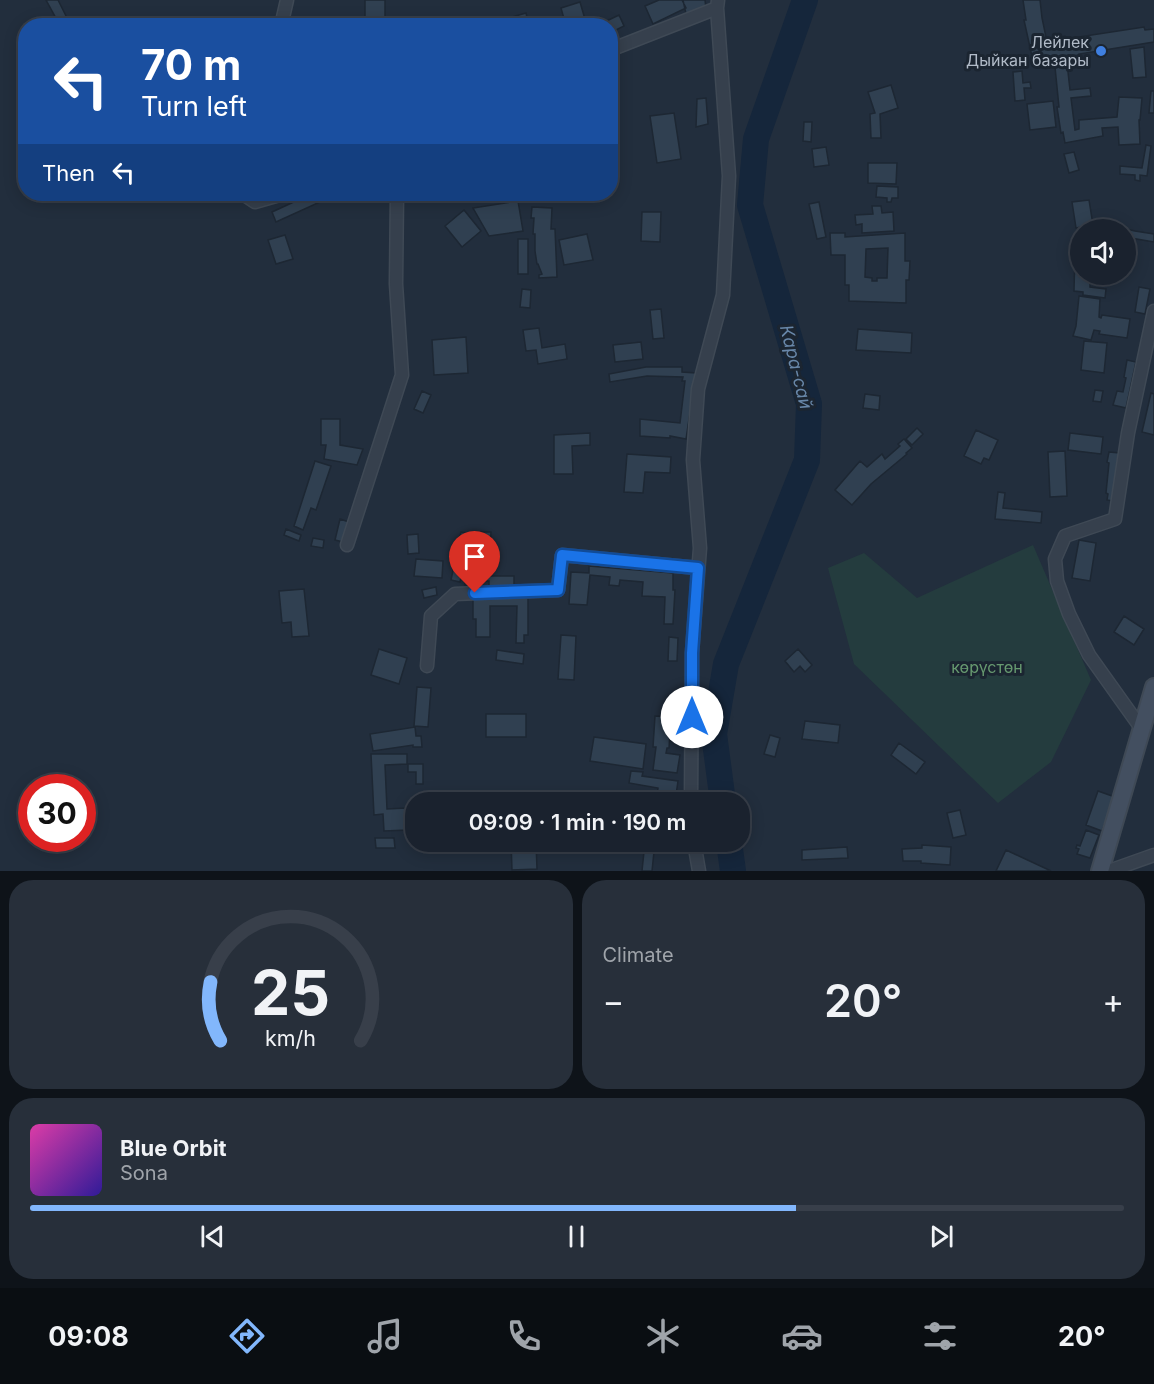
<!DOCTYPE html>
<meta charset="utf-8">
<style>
:root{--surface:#1a222e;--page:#272f3a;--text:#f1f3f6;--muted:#9fa4aa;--line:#383f4a;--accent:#82b7fc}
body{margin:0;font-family:Inter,sans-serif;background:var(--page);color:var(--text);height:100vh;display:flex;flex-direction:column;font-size:22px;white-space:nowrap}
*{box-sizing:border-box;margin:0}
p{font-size:20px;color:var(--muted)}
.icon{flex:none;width:33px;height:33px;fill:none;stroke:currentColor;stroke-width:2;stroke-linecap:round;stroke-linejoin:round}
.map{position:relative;height:871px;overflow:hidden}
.side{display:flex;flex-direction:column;gap:9px;padding:9px;background:#0e1319;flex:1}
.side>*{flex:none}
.top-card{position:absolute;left:18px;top:18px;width:600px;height:183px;border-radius:24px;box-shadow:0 3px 15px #0003,0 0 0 2px var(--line);background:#1a4fa0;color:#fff;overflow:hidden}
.controls{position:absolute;left:1070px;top:219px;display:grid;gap:12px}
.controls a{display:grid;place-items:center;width:66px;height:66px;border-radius:50%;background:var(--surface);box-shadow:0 3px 15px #0003,0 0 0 2px var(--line);font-size:30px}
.speed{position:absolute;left:18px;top:774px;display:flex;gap:12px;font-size:30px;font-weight:700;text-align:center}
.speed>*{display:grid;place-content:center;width:78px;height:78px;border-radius:50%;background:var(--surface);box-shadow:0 3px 15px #0003,0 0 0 2px var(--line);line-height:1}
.speed .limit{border:9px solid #d22;background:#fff;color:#111}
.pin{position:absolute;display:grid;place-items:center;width:51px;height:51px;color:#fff;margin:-62px -26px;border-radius:50% 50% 50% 0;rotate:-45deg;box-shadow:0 0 6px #0007}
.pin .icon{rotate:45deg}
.me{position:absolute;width:66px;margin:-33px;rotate:0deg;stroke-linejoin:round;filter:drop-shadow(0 0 4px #0008)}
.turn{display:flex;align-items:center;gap:21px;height:126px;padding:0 24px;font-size:27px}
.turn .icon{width:78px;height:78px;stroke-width:2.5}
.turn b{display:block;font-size:42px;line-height:51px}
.then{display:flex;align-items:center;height:57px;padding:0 24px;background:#0003;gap:12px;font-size:22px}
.big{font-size:45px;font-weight:600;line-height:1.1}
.side .widget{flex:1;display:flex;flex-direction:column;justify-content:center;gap:9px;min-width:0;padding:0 21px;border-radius:24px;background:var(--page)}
.side .dial{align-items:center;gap:0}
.dial svg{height:156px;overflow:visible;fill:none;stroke:var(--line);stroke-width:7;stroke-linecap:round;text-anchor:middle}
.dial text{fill:var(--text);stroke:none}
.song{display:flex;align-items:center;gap:18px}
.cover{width:72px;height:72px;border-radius:9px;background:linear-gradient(135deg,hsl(320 70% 55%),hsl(250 70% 35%))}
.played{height:6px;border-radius:3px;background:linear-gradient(90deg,var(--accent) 70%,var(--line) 70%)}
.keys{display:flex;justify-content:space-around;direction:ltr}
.heat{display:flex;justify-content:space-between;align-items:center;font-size:33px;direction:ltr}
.side .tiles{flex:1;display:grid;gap:9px;grid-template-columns:1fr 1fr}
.widget:last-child{grid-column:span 2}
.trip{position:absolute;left:405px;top:792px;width:345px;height:60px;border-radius:24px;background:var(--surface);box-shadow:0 3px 15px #0003,0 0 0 2px var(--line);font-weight:600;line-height:60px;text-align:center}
.dock{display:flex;height:96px;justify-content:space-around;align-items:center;background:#0a0e12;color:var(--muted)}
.dock .icon{width:42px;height:42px}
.dock .current{color:var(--accent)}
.dock b{font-size:27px;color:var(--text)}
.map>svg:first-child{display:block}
.green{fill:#243c3e}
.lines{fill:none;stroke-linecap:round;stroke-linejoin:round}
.river{stroke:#15263b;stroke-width:26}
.building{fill:#304051;stroke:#1d2733;stroke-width:1.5;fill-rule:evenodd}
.minor-casing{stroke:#3f4955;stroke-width:15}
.secondary-casing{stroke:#3f4955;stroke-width:20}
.minor{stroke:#36404d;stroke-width:12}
.secondary{stroke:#434f60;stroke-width:16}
.route-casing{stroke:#114b97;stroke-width:15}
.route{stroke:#1a73e8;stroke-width:10}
.shop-dot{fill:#3f7fe0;stroke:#1b2531;stroke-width:2}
.labels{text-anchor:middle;stroke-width:6;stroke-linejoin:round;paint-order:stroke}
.poi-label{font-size:16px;fill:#b1bbc8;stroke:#1b2531;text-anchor:end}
.park-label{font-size:16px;fill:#679a70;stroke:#1b2531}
.water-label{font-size:18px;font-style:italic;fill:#6887a9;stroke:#1b2531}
</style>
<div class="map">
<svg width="1154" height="871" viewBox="0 0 1154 871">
<rect width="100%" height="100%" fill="#222e3d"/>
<path class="green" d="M1033,545L1091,680L1051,762L998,803L854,664L828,568L864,553L917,598Z"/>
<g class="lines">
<path class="river" d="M723,802L714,734L726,664L807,460L809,404L750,205L756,139L805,0
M729,842L733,871"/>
</g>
<path class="building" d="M46,0H58L66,16L57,20Z
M365,0H385V21L365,20Z
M659,0H682L686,8L653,24L645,6Z
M683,0H705L706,9L686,14Z
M1023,0H1040L1042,18L1047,42L1054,41V38L1065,36L1066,39L1144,27L1145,30L1154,29V42L1079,54L1081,64L1075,65V63H1067L1070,90L1090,88L1091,96L1071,98L1075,130L1079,129V120L1117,117L1119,97L1142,98L1140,120H1139L1140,144L1119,145L1118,127L1102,128L1103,136L1065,143L1063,132L1061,133L1057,107H1059L1055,67L1038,68V60L1033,61L1024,20H1026Z
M580,2L587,26H566L561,8Z
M526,13L529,26H514L512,17Z
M619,15L624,26L610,33V26H596Z
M1144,47L1146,77L1133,78L1130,49Z
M1022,71L1023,83L1030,82L1031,88H1024L1025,100L1015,101L1013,72Z
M611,74L618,101L610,103V74Z
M891,85L898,108L880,114L881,138H871L870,114L875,113L868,92Z
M1151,91H1154V113H1149Z
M706,98L708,124L696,127L697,99Z
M1053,101L1056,127L1030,130L1027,104Z
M674,113L681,159L657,163L650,116Z
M804,122H812L811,142L803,141Z
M1146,145L1151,146L1147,176L1140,175V181L1135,180V175L1120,174V166L1142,168Z
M826,147L829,165L814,167L812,149Z
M1074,152L1079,170L1069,173L1064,154Z
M868,163H897L896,184L868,183Z
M877,186L898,187V198H892L891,202H887V198L876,197Z
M311,194H316L320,202L276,222L272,212Z
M1089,200L1093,225L1076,228L1072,202Z
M518,201L523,231L489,236L473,208Z
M819,202L826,237L817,239L809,204Z
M872,206H881L882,213L893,212L894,231L862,233V224L856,225L855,215L873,214Z
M532,207L552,208L551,229H555L557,277L539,278V275L542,274L538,264H537L535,251V234H533L534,218H531Z
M464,210L481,231L462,247L445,226Z
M642,212H661L660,242L641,241Z
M1094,222L1135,231L1154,234V242L1125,237V230H1092Z
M830,233H845V237L905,233V261H910L909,280H906V303L849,301V285H845V255H831ZM888,248L887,278H877V281H872V278L865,277L866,249Z
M587,234L593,260L564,265L559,240Z
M285,235L293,259L276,264L268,240Z
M518,239H528V274H518Z
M1075,251H1080V274H1090V287L1106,289L1105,298L1083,295V292L1074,291Z
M1139,287L1150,289L1145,314L1135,312Z
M522,289L531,290L530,308L520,307Z
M1079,296L1100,299L1099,317L1101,318L1102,315L1130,319L1127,338L1099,334L1100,331L1094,330L1091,340L1073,336L1076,326Z
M661,309L664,338L653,339L650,310Z
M539,328L542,348L565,344L567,359L538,364L536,350L526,351L523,330Z
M858,329L912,333L911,353L856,350Z
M466,337L468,373L434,375L432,340Z
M1084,341L1107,343L1104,373L1081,370Z
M641,342L643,359L615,362L613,345Z
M1127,360L1136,362L1126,408L1113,405L1117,391L1123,392L1126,378L1124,377Z
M646,367H682V372L696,373L686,439L670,436V438L640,436V419L680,423L685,381H682L683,377L647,376L610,382L609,374Z
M1095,390L1103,391L1101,402L1093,401Z
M422,391L431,395L423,413L414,409Z
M1151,393L1154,394V435L1142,432Z
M865,394L880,396L879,410L863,408Z
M321,419H340V445L363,449L357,465L324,459L326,445H321Z
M917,428L923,434L912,445L906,439Z
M976,430L998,440L989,460L984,458L981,464L964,456Z
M590,433V445L572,446L573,474H554V435Z
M1070,433L1103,437L1101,454L1068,450Z
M904,439L912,448L906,453L907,454L871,484L852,505L835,490L860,461L867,467L882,454L885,459L900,446L898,444Z
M1065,451L1067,496L1050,497L1048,452Z
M1109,452L1120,453L1113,501L1107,500L1108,494L1106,493L1109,463L1107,462Z
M627,454L671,457L670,473L645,472L643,493L624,492Z
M315,461L331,466L316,510L311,508L303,530L294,526Z
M998,492L1005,493L1003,508L1042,512L1041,523L995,519Z
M340,519L349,522L343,542L335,540Z
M286,529L301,535L299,541L284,535Z
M461,532L471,534L460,582L451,580Z
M475,532H491L489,576H514V587H489V581H474L473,585H465V580H463L468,556H473L475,553Z
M418,534L419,553L408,554L407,535Z
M313,538L324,540L323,548L311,546Z
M1079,540L1096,543L1090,581L1072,578Z
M416,559L443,561L442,578L414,576Z
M589,566L673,573V590H675L673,624H664L665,597L642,596L643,582L620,580L619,586L609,585L610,577L590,575L587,605L569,604L571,572L589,573Z
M436,587L437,595L424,598L422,590Z
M304,589L309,636L292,637L291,622L282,623L279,591Z
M473,598H528V635H524V643H516L517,606H490V637H476V619H473Z
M1124,616L1144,629L1134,645L1114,632Z
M561,635L576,636L574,680L558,679Z
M669,637L678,638L677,661H668Z
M379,649L407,658L399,684L371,675Z
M798,649L812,665L805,672L800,666L794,672L785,661Z
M497,650L524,654L523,664L496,660Z
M417,687L431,688L428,727L414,726Z
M486,714H526V737H486Z
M655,716L671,717L669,748H667L666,753L680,755L677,773L653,770L656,747H653Z
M805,721L840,725L838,743L802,739Z
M415,727L416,736H421L422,747H413V745L373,751L370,734Z
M770,735L780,738L775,757L764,754Z
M594,737L646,744L643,769L590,761Z
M899,743L925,762L916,774L891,755Z
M371,754H407V764L385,765L387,809L406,808L408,830L384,831L383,814L374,815Z
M408,764H423V784H416V772H408Z
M631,771L643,772L642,776L678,781L675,802H656L658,788L629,783Z
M1098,791L1115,797L1102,831L1086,825Z
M534,794V796H545L546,802H509L508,795Z
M416,795L435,796V802H416Z
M960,810L966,835L953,838L947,813Z
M1086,830L1099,835L1090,858L1077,854L1079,849L1076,848L1077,845L1080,846Z
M375,838H394L395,848H376Z
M511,842H536L537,869L512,870Z
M645,842H655L652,871H642Z
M922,845L951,847L950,865L921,863V861H903L902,849L922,848Z
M847,847L848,858L802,860V850Z
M1006,850L1051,871H996Z"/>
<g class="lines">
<defs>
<path id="minor" d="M281,26L287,0
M610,50L717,8
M243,194L255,202L283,194
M347,545L402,375L396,284L397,194
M427,666L431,616L455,594L558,590L562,555L698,568
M1141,728L1089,655L1069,614L1057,581L1055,559L1065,536L1115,519L1128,433L1154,311
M691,802L692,653L700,548L693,460L698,389L723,295L729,176L717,8L718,0
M694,842L699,871
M1109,871L1154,855"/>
<path id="secondary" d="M1100,871L1154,687"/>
</defs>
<use href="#minor" class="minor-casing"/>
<use href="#secondary" class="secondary-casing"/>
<use href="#minor" class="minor"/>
<use href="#secondary" class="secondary"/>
</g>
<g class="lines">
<defs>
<path id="route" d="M475,593L558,590L562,555L698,568L692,653V717"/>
</defs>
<use href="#route" class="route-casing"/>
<use href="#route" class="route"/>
</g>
<circle class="shop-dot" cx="1101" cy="51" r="6"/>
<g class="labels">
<g class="poi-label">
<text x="1089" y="48">Лейлек<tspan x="1089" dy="18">Дыйкан базары</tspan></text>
</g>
<g class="park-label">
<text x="987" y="673">көрүстөн</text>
</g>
<g class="water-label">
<text transform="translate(796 367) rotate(76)" y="6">Кара-сай</text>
</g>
</g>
</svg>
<div class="controls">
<a><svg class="icon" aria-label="sound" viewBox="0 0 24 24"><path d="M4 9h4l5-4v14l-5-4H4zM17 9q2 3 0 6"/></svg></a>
</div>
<div class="speed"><div class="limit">30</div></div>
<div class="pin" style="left:475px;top:593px;background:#d93025"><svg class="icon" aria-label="arrive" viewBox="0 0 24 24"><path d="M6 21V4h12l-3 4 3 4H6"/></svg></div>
<svg class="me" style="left:692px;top:717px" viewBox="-20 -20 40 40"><circle r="19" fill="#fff"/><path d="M0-13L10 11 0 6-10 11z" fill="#1a73e8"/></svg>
<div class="trip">09:09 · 1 min · 190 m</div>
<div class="top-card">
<div class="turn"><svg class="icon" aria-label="left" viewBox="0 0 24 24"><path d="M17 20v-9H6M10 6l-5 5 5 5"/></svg><div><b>70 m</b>Turn left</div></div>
<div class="then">Then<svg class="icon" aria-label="left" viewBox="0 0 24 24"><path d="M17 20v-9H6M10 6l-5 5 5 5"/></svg></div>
</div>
</div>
<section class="side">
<div class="tiles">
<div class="widget dial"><svg viewBox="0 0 100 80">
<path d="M14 69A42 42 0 1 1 86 69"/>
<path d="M14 69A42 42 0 0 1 9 39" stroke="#82b7fc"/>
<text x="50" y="56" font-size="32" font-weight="700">25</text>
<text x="50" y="72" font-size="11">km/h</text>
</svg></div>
<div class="widget"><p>Climate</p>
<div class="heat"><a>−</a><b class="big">20°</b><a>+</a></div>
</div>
<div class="widget">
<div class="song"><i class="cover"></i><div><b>Blue Orbit</b><p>Sona</p></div></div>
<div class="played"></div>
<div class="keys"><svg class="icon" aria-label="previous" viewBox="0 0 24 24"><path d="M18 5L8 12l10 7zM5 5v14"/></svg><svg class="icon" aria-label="pause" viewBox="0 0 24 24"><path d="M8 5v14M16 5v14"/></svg><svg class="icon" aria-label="next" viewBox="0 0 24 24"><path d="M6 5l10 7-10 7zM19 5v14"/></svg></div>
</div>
</div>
</section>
<nav class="dock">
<b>09:08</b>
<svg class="icon current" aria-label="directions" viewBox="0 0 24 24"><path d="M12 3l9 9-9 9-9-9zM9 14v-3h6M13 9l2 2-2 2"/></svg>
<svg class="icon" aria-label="music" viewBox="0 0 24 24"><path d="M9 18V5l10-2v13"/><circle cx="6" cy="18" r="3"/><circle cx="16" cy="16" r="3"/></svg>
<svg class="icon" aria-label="phone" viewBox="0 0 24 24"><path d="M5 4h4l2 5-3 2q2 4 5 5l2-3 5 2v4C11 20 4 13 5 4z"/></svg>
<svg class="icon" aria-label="climate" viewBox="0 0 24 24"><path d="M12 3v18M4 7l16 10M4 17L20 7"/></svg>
<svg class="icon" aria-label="car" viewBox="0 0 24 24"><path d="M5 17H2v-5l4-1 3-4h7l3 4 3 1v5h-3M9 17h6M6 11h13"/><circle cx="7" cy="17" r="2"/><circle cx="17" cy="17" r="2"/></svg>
<svg class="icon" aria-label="filters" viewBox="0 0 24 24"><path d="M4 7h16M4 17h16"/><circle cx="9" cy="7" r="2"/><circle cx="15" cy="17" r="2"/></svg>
<b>20°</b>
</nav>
